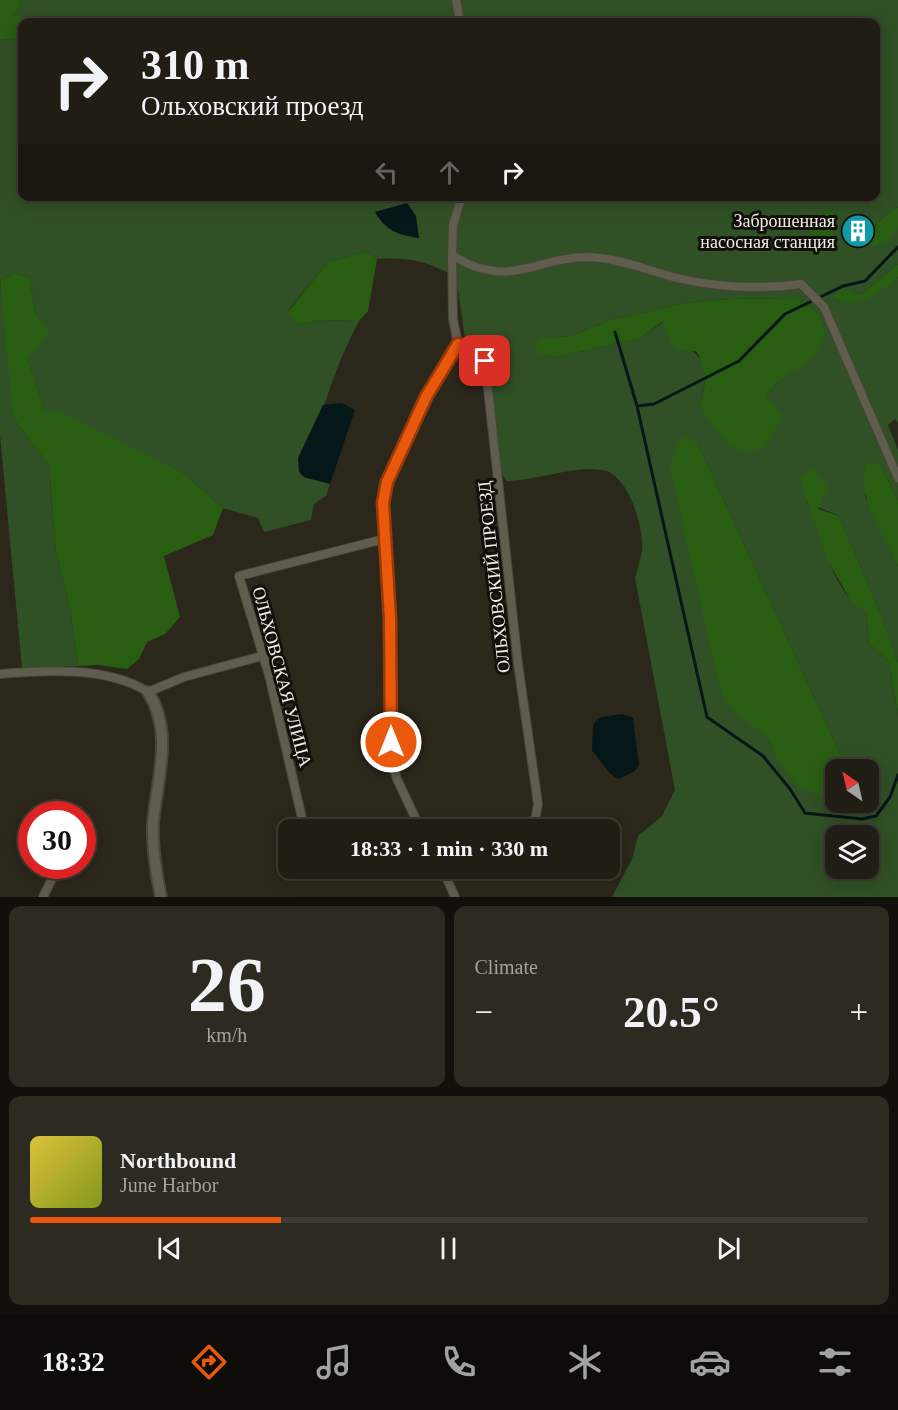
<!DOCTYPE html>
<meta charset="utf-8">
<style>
:root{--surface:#201d14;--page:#2d2a22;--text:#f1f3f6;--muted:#a2a2a0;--line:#3d3b34;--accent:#ea580c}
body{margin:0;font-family:Georgia,serif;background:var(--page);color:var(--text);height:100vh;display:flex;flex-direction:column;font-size:22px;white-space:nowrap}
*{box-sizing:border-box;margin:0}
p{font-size:20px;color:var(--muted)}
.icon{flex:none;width:33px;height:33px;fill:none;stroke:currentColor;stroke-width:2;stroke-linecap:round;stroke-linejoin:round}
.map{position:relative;height:897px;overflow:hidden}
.panel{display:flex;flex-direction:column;gap:9px;padding:9px;background:#12100b;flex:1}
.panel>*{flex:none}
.top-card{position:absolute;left:18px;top:18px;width:862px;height:183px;border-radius:12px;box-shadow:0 3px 15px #0003,0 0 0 2px var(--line);background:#201d14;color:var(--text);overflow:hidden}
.needle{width:39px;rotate:326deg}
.tools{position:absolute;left:825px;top:759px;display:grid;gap:12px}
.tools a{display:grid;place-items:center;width:54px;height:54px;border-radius:12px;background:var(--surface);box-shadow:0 3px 15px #0003,0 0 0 2px var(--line);font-size:30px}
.speed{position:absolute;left:18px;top:801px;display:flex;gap:12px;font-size:30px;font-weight:700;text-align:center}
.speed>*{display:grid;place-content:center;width:78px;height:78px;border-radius:50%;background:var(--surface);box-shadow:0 3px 15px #0003,0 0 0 2px var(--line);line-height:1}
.speed .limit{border:9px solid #d22;background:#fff;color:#111}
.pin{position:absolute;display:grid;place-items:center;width:51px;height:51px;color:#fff;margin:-26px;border-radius:12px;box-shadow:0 3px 9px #0006}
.me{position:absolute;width:66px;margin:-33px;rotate:0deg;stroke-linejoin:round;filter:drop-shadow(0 0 4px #0008)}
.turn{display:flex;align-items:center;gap:21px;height:126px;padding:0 24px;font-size:27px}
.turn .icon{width:78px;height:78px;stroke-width:2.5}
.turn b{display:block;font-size:42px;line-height:51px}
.lanes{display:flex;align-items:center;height:57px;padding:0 24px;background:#0003;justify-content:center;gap:30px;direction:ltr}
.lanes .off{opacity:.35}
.big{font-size:45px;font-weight:700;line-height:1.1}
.panel .widget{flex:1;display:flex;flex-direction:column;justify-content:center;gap:9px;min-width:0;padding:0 21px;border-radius:12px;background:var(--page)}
.panel .dial{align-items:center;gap:0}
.dial b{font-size:78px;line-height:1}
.song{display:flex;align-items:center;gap:18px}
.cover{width:72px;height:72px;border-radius:9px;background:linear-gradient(135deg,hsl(50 70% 55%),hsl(70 70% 35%))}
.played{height:6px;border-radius:3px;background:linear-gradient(90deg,var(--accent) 30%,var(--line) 30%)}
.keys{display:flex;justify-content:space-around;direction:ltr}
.heat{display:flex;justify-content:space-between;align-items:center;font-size:33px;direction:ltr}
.panel .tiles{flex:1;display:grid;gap:9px;grid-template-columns:1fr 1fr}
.widget:last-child{grid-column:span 2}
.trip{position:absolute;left:278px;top:819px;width:342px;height:60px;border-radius:12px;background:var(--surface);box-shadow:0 3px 15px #0003,0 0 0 2px var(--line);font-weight:700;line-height:60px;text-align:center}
.menu{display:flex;height:96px;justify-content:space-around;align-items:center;background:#0d0c08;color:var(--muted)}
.menu .icon{width:42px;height:42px}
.menu .active{color:var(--accent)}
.menu b{font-size:27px;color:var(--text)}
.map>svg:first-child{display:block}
.green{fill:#305025;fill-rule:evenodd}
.forest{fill:#295e12}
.water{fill:#051719}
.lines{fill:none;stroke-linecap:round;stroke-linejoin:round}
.stream{stroke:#051719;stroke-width:3}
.minor-casing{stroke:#48453b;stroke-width:10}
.tertiary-casing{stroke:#48453b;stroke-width:14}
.minor{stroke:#605c4e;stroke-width:8}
.tertiary{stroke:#605c4e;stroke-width:10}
.route-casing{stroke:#983908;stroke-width:15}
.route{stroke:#ea580c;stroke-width:10}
.labels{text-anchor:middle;stroke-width:6;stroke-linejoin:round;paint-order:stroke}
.poi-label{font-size:18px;fill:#f1eee6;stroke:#12100a;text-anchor:end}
.street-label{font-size:18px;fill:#f1eee6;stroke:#12100a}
</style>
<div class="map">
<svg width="898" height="897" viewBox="0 0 898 897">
<rect width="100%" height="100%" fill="#2b271b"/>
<path class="green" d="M21,0H898V207L881,219L869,231L898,229V264L861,295L836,300C859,307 882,292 898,277V423L895,419L888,425L898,450V500L879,462L865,496L898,566V662L877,605L839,516L807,502C825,539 829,589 866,612L869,643L889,662L898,713V897H612L632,859L638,836L662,816L675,790L635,578C637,570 640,560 642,551C644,528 629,474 602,470C577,465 535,481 506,481L501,471L490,370L481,348L465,338L456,277C427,261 410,257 377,259L367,251L328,262L287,312L298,325L320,320L359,321C332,372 319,421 304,477L330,484L326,496L314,504L311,520L264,532L258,518L223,508L182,472L44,410L28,359L49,331L35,314L30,278L15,273L0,281V40L22,38V196H876V22H80L76,20L33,22L32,19L11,14L20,7ZM798,298L818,313L791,372L777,382L766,396L700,407C710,363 708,357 668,337L664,321L639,339L556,357L541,355L550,338L571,336L610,320L685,303L730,299ZM698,444L847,769L868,770V802L862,803L863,806L857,808L836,802L835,799L827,795L776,757L767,737L721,693L704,613ZM836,836H868V868H836Z
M0,285L9,355L13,418L49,465L56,551L70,609L78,666L22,668L0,435Z"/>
<path class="forest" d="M0,0H21L20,7L12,14L33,19V22H22V38L0,40Z
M898,207V229L886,243L872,246L868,239C871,224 885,216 898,207Z
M829,210L835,215C835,231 831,255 813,258L811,229Z
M367,251L377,259L368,311L359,321L320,320L298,325L287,313L328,262Z
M898,264V277C885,290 852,315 834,297L835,293L850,290L853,295H861Z
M15,273L30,278L35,314L50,331L28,359L44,410L58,411L182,472L223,508L213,535L164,556L180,617L165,634L147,642L139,659L127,669L98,665L78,666L70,609L56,551L49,465L13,418L0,281Z
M798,298L818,313L826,334L815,357L777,382L766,396L783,416L765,447L745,453L728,445L700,407C705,386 709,370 696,351L676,350L668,337L663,321L639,339L556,357L540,355L535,346L539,339L571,336L610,320L685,303L730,299Z
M686,437L698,444L847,769L836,770L835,799L798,787L776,757L767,737L738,715L721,693L670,467L678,442Z
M879,462L898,500V566C884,535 856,498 866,464Z
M813,468L828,488L818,509L839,516L877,605L898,662V713L889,662L869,643L866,612L852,603L828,561L799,478Z"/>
<path class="water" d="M407,203L416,216L419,238C398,235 386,231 375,212Z
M342,403L355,410L330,484L304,477L299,472L298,458L323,405Z
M622,714L633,718L639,765L635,771L619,779C607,775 601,759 592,751L593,725L598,718Z"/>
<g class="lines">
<path class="stream" d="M615,332L637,406L654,404L739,361L785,314L843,286L865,281L898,247
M637,406L707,717L763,756L790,789L805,813L862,819L876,816L890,797L898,775"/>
<defs>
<path id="minor" d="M456,0L460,22
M462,196L453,225L452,255C508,291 535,257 589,257C618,258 644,269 673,277C712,287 761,290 801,284L824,307L898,478
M0,674C46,670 107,666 148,692L184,677L262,656
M304,827L269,675L239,576L384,539
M421,830L397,779L392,762L390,619L383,503L387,482L426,397L458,344L453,319L452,255
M431,830C465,819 500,825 535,821L538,804L518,664L485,361L475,350L458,344
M442,868L455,897
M43,897L54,875"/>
<path id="tertiary" d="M148,692C174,732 157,779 153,823C152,847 156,873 161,897"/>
</defs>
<use href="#minor" class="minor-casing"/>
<use href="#tertiary" class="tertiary-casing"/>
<use href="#minor" class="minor"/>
<use href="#tertiary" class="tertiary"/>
</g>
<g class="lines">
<defs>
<path id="route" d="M391,742L390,619L383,503L387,482L426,397L458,344L475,350L485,361"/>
</defs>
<use href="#route" class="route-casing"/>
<use href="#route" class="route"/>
</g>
<defs>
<symbol id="building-disc" viewBox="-11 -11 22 22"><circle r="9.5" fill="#0f9aa8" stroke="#12100a"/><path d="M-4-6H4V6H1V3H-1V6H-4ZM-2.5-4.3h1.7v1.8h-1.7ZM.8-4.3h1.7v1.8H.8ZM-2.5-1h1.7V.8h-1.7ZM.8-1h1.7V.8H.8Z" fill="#fff"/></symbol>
</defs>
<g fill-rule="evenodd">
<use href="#building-disc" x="839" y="212" width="38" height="38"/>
</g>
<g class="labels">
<g class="poi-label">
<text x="835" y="227">Заброшенная<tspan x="835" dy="21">насосная станция</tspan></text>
</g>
<g class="street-label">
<text transform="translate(494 577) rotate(-96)" y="6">ОЛЬХОВСКИЙ ПРОЕЗД</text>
<text transform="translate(282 677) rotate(75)" y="6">ОЛЬХОВСКАЯ УЛИЦА</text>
</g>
</g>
</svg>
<div class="tools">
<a><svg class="needle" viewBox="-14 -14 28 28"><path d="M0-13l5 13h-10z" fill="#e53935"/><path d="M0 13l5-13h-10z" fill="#a2a2a0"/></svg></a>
<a><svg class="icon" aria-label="layers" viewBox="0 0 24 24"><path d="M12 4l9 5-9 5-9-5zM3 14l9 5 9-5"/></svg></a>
</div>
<div class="speed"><div class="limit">30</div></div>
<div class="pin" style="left:485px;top:361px;background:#d93025"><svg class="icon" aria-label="arrive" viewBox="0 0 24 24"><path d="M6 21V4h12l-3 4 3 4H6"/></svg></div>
<svg class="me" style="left:391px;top:742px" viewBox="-20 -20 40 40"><circle r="17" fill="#ea580c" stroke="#fff" stroke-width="3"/><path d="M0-11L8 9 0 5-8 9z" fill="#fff"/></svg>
<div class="trip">18:33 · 1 min · 330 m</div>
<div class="top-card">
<div class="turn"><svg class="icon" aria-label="right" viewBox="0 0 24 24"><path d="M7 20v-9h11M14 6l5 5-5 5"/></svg><div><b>310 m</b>Ольховский проезд</div></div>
<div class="lanes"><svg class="icon off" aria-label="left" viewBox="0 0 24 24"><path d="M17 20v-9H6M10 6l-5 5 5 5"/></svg><svg class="icon off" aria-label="ahead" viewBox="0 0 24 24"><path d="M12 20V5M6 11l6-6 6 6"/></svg><svg class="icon" aria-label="right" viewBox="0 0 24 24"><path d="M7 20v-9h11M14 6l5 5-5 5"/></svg></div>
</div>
</div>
<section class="panel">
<div class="tiles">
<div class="widget dial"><b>26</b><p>km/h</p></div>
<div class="widget"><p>Climate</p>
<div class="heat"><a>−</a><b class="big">20.5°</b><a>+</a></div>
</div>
<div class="widget">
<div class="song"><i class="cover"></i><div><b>Northbound</b><p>June Harbor</p></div></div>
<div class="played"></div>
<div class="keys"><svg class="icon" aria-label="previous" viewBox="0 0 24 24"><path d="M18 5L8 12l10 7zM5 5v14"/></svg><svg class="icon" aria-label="pause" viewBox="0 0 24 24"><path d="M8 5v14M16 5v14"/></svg><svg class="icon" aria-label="next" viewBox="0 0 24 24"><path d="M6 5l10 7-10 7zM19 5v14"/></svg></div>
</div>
</div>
</section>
<nav class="menu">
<b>18:32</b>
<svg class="icon active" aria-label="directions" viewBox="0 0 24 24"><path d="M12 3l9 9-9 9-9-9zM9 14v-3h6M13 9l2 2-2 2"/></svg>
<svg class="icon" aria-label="music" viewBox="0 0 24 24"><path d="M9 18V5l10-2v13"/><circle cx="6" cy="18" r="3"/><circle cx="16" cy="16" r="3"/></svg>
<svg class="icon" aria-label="phone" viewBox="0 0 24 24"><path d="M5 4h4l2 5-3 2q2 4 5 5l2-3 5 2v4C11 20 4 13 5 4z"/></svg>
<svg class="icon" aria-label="climate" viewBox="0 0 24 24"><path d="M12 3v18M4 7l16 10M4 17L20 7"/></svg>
<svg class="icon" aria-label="car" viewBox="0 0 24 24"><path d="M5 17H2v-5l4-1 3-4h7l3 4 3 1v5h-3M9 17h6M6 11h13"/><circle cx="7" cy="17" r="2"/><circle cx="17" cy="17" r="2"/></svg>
<svg class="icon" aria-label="filters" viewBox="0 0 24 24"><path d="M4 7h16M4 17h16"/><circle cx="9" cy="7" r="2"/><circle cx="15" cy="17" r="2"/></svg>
</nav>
